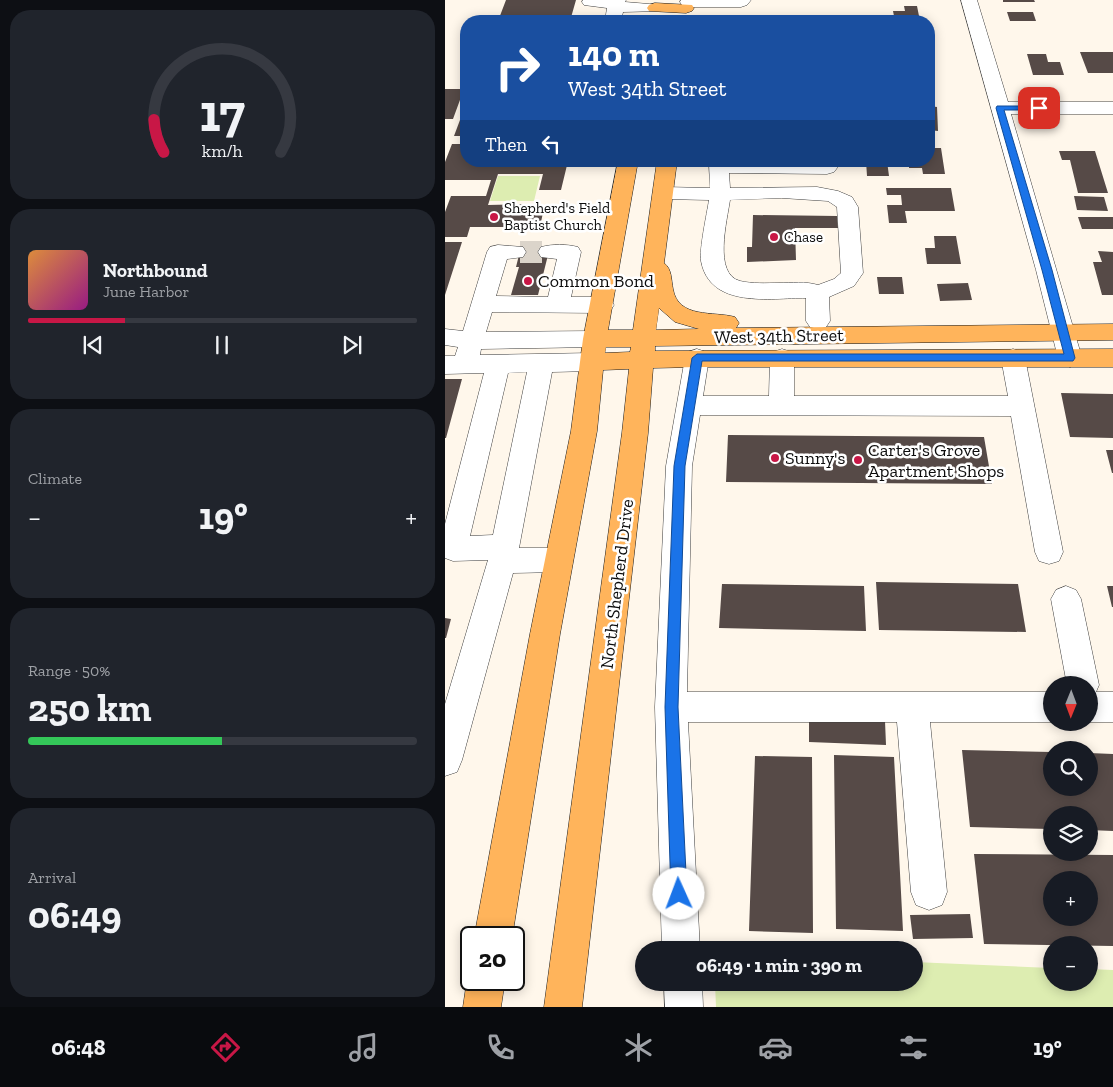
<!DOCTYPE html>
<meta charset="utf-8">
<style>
:root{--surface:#171b24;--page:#20242c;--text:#f1f3f6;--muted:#9ea1a6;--line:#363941;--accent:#c81746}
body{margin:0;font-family:"Zilla Slab",serif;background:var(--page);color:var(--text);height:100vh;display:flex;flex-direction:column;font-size:19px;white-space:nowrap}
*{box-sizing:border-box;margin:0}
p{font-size:16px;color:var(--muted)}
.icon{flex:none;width:28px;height:28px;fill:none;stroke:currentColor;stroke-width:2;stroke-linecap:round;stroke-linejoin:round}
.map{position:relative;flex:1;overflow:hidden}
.details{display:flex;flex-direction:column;gap:10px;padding:10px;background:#0d0f14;width:445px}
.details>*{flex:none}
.hud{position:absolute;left:15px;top:15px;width:475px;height:152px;border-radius:20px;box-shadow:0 2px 12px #0003;background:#1a4fa0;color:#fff;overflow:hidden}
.needle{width:32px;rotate:181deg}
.tools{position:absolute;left:598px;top:676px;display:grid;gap:10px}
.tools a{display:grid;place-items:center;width:55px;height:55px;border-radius:50%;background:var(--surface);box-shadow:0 2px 12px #0003;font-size:25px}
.speed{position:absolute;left:15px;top:926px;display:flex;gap:10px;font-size:25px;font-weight:700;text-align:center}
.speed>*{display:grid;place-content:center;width:65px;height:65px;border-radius:50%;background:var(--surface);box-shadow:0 2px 12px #0003;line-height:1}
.speed .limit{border:2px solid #111;border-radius:8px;background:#fff;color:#111}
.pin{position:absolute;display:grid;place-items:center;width:42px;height:42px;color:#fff;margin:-21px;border-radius:10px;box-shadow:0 2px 8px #0006}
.me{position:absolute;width:55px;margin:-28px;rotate:358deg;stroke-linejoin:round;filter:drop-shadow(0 0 4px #0008)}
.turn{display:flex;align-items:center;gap:18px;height:105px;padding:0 25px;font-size:22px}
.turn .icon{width:65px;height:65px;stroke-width:2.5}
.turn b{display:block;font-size:35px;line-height:42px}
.then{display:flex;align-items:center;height:48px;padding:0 25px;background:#0003;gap:10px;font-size:19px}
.big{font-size:38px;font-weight:800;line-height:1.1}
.details .tile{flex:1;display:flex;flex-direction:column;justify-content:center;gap:8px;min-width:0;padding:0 18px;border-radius:20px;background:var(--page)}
.details .dial{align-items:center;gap:0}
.dial svg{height:130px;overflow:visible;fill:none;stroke:var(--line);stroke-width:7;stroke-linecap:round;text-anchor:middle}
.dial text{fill:var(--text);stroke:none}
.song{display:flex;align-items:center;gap:15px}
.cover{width:60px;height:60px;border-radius:8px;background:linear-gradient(135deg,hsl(30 70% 55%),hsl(310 70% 35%))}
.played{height:5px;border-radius:2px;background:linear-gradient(90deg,var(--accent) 25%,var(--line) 25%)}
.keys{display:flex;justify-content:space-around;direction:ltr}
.heat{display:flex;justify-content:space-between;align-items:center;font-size:28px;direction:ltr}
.charge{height:8px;border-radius:4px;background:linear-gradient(90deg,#34c759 50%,var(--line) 0)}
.trip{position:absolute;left:190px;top:941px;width:288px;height:50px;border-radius:25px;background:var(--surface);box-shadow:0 2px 12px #0003;font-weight:800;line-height:50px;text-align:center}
.dock{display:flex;height:80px;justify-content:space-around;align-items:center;background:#090b0e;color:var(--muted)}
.dock .icon{width:35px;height:35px}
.dock .on{color:var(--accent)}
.dock b{font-size:22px;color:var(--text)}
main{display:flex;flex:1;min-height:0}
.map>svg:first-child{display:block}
.green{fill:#ddedb1}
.building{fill:#564a47;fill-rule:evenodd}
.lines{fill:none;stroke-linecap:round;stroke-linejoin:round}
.minor-tunnel{stroke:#dbd4ca;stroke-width:22;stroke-dasharray:22 11;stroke-linecap:butt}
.minor-casing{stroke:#3f3f3f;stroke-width:1}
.major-casing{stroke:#1d1d1d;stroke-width:1}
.minor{fill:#fff;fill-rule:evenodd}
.major{fill:#ffb45b;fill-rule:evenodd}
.route{fill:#1a73e8;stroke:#114b97}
.poi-dot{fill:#c81746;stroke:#fff;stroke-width:2}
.labels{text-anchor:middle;stroke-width:5;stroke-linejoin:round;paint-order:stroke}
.far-poi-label{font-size:15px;fill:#0c0c0c;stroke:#fff;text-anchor:start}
.poi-label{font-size:18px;fill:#0c0c0c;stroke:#fff;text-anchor:start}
.street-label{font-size:18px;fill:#0c0c0c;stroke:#fff}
</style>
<main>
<section class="details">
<div class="tile dial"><svg viewBox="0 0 100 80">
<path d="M14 69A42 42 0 1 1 86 69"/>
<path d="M14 69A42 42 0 0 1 8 49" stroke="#c81746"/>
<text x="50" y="56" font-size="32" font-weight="700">17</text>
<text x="50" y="72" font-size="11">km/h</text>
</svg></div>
<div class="tile">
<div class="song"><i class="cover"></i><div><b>Northbound</b><p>June Harbor</p></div></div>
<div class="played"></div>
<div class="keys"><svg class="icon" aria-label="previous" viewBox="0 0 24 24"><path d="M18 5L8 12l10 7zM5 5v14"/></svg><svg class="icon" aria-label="pause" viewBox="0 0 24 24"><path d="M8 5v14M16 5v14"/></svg><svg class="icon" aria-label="next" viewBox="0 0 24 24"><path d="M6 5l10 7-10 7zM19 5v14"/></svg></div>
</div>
<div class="tile"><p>Climate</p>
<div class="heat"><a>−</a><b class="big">19°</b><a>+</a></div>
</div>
<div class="tile"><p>Range · 50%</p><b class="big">250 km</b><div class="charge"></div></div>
<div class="tile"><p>Arrival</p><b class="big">06:49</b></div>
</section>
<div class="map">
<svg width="668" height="1007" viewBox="0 0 668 1007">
<rect width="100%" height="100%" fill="#fff7eb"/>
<path class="green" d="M53,176H95L89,201H45Z
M469,962L606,968V982H644V969L668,970V1007H271L270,983L469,982Z"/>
<path class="building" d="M61,0H131L125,21H53Z
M558,0H589L590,2H558Z
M459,6H472L475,21H434V16H449L448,11H460Z
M562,12H588L591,21H565Z
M635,52H668V73H643Z
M582,54H601L603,62H615L619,75H588Z
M0,89H19L8,119H0Z
M21,104V136H9Z
M484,106L492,107L493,131L484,130Z
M7,144H21V161H123L116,190H94L98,174H53L43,205L90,204L89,208H99L96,222L86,221L84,227H25L22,237H0V212L6,196H41L46,180H0V162Z
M484,148H496L500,174H478L477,168H464V165L446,164V161H484Z
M614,151H650L663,193H633L625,160H617Z
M421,161H442L444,176H422Z
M441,188H506L510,211H460L462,223H444L442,205H457L456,195H442Z
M629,196L659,197L663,211L632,210Z
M308,215L392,216L393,228H350L351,260L302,262V247H307Z
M633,217H668V229H637Z
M489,236H511L516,264H482L480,248H490Z
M0,242H17L0,295Z
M76,247H105L93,295H66L74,267H71Z
M653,251L668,252V295H657L648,262H657Z
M432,277H457L459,294H434Z
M523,283L527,300L495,301L492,284Z
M0,379H17L1,438H0Z
M616,393L668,394V438L625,437Z
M283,435L539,437L547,484L281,482Z
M661,450H668V473H667Z
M431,582L573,584L581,632L434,630Z
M277,584L419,586L421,631L274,628Z
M662,586H668V607H667Z
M0,618L6,619L1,638H0Z
M364,719L440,721L441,745L364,742Z
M517,750L606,752V788H644V753L668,754V831L644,830V815H606V829L525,827Z
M389,755L449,757L458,931L391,929Z
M310,756L367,757L368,933L304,931Z
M529,854L668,855V946L539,944ZM606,880H644V918H606Z
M525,914L528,938L468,939L465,915Z"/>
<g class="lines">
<path class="minor-tunnel" d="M75,252H104"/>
<defs>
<path id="minor" d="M138,0H181L180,2L216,5L218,8L216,11L178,12L176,21H160L162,8L139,5L137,2Z
M236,0H306L302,5L296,7H243L237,5L235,2Z
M516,0H532L563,102H668V114H566L637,358L634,364L625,367L616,364L613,358L591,270Z
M264,161H392V168L389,172L382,174L284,173L285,188L372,187L393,191L407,197L413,207L418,273L409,286L384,297L385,321L381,327L373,329L365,327L361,321V298C325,298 265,309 256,261C254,250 262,213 264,200L218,199L211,197L208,193L211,189L218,187L265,188ZM337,198L383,201L392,207L396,273L389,279L373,285C360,281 347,283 334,283C321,283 308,284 295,281C268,274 282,221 285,200Z
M53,245L78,247L81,252L78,257L62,259L51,296L103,297L112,259L96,257L93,252L96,247C108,244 121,244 133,247L136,252L126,297H157L165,299L169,305L165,311L157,313L47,312L41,332L150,331L158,333L162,339L158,345L150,347L36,349L35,355L147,353L156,356L159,362L156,368L147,371L107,372L74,548H114L124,551L128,560L124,569L114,572L68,573L17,760L12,772L0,776V704L43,560L8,561L0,558V524L39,373L0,374V356H10L13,347L0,345V329L18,331L42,252L45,247ZM82,372L48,535L25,536L63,373Z
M252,349L261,352L264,358L258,396H324L325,358L328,352L337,349L346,352L349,358V396H563L556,358L559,352L568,349L577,352L580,358L618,552L614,561L604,564L594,561L590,552L566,416L255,415L247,466L242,692H606V722H485L502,892L497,905L484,910L471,905L466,892L452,722H243L255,950H217L210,707L221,466L240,358L243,352Z
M621,586L631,590L636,599L654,685L651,692H668V722H644V685H622L606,599L611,590Z
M219,982H257L258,1007H220Z"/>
<path id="major" d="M210,3L247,5L249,8L247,11L241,13L204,11L202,8L204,5Z
M173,161H193L163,330H188L212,161H232L219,263C227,269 226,279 228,289C233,319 269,311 290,317L294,323L291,328L668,324V340L210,346V351L668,349V367H252L208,368L203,433L137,1007H99L177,433L184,369L158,370L152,431L115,634L67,938H29L85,634L126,431L138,339ZM214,308L230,322L254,329L211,330ZM161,347H186L185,352L160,353Z
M26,969V980H60L56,1007H18L22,980Z"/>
</defs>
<use href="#minor" class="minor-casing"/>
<use href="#major" class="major-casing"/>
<use href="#minor" class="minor"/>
<use href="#major" class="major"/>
</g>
<path class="route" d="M552,106H594L598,108L594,110H559L607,270L630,358L628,361H257L240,466L233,707L242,894L239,899L234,901L229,899L226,894L220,707L229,466L247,358L252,354H619L597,270L551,108Z"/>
<g class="poi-dot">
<circle cx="49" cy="217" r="5"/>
<circle cx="329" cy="237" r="5"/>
<circle cx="83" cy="281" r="5"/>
<circle cx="330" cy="458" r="5"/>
<circle cx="413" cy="460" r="5"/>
</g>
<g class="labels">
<g class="far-poi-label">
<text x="59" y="213">Shepherd's Field<tspan x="59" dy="17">Baptist Church</tspan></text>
<text x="339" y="242">Chase</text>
</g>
<g class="poi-label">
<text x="93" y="287">Common Bond</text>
<text x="423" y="456">Carter's Grove<tspan x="423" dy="21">Apartment Shops</tspan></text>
<text x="340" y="464">Sunny's</text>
</g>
<g class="street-label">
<text transform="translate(334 336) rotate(-1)" y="6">West 34th Street</text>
<text transform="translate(172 584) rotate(-83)" y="6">North Shepherd Drive</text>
</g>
</g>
</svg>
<div class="tools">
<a><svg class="needle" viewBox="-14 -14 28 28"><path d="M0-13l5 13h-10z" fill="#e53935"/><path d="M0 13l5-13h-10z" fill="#9ea1a6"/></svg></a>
<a><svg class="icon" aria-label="search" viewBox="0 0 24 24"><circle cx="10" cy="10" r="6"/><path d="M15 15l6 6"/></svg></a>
<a><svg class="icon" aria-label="layers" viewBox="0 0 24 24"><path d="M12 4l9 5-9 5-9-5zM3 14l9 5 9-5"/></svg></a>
<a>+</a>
<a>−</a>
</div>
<div class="speed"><div class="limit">20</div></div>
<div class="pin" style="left:594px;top:108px;background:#d93025"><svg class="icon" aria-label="arrive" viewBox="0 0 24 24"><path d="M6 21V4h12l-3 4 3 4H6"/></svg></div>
<svg class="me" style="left:234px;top:894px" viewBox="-20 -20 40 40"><circle r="19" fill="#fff"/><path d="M0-13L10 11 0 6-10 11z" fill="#1a73e8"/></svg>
<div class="trip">06:49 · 1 min · 390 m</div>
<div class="hud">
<div class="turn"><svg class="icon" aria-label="right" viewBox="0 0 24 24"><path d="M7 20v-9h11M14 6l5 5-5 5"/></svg><div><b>140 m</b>West 34th Street</div></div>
<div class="then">Then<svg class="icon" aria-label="left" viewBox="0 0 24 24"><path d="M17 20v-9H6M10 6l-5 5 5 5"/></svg></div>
</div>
</div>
</main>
<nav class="dock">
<b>06:48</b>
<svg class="icon on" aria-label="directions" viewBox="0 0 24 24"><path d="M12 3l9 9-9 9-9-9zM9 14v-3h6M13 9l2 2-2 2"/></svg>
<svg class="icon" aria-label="music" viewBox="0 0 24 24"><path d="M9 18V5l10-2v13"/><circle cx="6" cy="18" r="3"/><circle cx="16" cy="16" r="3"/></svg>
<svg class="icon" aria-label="phone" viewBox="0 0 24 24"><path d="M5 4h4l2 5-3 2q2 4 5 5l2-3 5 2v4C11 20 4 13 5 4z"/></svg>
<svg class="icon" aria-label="climate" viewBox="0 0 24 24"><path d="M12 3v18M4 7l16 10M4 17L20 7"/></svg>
<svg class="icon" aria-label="car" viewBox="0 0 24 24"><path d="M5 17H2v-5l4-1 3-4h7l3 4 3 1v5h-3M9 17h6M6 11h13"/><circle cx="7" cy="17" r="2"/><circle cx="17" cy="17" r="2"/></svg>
<svg class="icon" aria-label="filters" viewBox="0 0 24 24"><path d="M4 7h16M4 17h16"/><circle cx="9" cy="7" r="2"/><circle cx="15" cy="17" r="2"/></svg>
<b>19°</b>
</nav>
